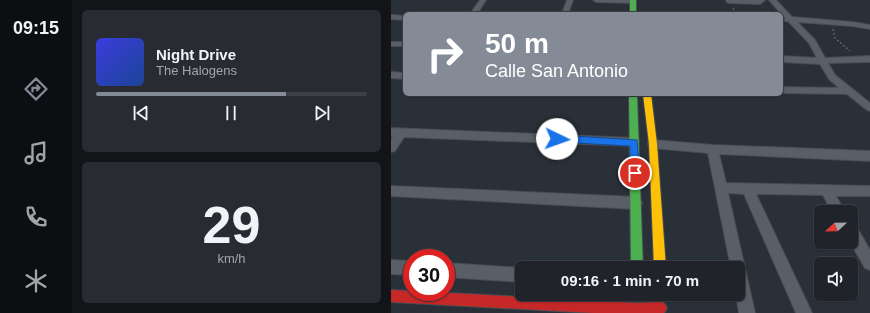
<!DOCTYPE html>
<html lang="es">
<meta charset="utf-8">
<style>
:root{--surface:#20242a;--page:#282c32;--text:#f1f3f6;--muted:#a2a4a8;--line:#3d4147;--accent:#848b96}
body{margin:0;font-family:Helvetica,sans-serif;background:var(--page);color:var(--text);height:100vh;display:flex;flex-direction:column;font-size:15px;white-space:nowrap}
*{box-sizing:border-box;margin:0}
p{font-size:13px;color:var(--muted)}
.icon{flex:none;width:22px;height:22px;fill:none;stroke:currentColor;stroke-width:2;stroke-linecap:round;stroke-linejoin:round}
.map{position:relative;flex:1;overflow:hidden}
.details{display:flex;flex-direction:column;gap:10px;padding:10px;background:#121417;width:319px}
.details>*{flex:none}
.top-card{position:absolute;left:12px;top:12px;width:380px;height:84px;border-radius:6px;box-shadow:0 1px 3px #0004,0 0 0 1px var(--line);background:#848b96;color:#fff;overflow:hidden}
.needle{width:26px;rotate:248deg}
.controls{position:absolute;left:423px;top:205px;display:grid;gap:8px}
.controls a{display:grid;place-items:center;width:44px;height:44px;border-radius:6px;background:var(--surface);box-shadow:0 1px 3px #0004,0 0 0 1px var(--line);font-size:20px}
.speed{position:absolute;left:12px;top:249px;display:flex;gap:8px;font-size:20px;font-weight:700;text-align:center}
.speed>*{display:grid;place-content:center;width:52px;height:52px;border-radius:50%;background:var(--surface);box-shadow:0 1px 3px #0004,0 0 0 1px var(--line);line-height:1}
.speed .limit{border:6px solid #d22;background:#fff;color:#111}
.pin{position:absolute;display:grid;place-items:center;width:34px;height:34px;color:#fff;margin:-17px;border:2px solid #fff;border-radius:50%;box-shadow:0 1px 4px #0007}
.me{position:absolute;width:44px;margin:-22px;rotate:93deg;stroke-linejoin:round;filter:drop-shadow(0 0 3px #0008)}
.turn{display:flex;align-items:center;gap:14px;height:84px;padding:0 16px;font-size:18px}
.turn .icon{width:52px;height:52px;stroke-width:2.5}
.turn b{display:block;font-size:28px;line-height:34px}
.details .widget{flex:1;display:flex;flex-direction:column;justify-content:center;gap:6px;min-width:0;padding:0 14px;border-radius:6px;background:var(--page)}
.details .dial{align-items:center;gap:0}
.dial b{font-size:52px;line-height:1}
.song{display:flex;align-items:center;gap:12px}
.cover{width:48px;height:48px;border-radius:6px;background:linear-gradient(135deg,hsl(240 70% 55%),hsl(220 70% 35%))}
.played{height:4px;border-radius:2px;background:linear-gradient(90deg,var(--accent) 70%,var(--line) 70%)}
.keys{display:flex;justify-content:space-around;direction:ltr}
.trip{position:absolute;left:124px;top:261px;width:230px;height:40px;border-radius:6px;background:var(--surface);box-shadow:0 1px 3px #0004,0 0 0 1px var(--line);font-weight:700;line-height:40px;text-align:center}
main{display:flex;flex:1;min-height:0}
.tabs{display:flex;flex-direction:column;width:72px;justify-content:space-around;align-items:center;background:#0d0e11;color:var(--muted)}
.tabs .icon{width:28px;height:28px}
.tabs .on{color:var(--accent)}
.tabs b{font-size:18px;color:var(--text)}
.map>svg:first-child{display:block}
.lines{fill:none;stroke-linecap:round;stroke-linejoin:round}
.street-casing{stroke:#484c53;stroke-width:2}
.fast-casing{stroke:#484c53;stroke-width:2}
.slow-casing{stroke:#484c53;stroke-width:2}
.jam-casing{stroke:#484c53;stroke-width:2}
.path{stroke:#5d636a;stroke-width:1.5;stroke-dasharray:2 2;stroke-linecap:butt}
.street{fill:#5a5e66;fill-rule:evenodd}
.fast{fill:#4caf50;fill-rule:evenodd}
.slow{fill:#ffc107;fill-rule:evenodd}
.jam{fill:#c62828;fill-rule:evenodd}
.route{fill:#1a73e8;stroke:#114b97}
</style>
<main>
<nav class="tabs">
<b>09:15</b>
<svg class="icon on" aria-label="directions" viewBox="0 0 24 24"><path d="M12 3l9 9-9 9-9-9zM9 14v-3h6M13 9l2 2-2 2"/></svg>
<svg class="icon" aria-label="music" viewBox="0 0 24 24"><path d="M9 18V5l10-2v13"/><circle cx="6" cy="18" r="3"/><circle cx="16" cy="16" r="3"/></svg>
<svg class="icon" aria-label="phone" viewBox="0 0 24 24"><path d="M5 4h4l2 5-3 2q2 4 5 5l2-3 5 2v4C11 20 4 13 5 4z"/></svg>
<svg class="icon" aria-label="climate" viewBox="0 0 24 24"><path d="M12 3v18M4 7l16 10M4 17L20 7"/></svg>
</nav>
<section class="details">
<div class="widget">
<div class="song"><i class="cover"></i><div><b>Night Drive</b><p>The Halogens</p></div></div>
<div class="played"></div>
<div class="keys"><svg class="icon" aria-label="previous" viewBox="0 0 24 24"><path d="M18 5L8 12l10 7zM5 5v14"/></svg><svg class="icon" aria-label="pause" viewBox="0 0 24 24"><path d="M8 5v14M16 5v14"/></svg><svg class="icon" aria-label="next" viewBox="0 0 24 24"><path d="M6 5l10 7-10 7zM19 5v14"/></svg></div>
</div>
<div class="widget dial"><b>29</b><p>km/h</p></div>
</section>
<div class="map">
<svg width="479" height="313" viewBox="0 0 479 313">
<rect width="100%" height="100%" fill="#2a3038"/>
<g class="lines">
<defs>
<path id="street" d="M89,0H95L86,14H79Z
M176,0H182L177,14H171Z
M202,0H245V1L242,3L205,2Z
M335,0H374L369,4L338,3L336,2Z
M378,0H385L401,17L461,22L479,25V29L461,26L406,22L424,40L434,58L479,56V62L437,63L444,75L479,103V111L476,110L456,94L390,93V87L448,88L438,79L429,64L390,62V56L426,58L418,43L397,21H394V18Z
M0,15L14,16V20L0,19Z
M0,42H14V46H0Z
M0,72L14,73V79L0,78Z
M0,128L243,138L247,139L248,142L247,145L243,146L13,137L4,151L0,152V140L2,136H0Z
M262,140L322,145L479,151V161L328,154L335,183L479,186V196H445L454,212H441L432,195L365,194L421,313H405L353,194L337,193L364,313H348L345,294H347V268H340L317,153L262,148L258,147L257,144L258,141Z
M0,186L245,197L249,199L251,203L249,207L245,209L0,196Z
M460,225L465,226L479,250V270L474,268L459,242Z
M0,260L21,261V275L0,274Z
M55,263L131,268V282L55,277Z"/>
<path id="fast" d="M239,0H245V14H239Z
M238,94H246L252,268H240Z"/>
<path id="slow" d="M252,94H260L266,144L275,268H263L258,144Z"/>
<path id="jam" d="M0,290L245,303L270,302L274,304L276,308L273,313H203L0,302Z"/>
</defs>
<use href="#street" class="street-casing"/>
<use href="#fast" class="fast-casing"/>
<use href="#slow" class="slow-casing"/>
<use href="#jam" class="jam-casing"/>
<path class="path" d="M342,8L345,14
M442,29L444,38L459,51"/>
<use href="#street" class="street"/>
<use href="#fast" class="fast"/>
<use href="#slow" class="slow"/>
<use href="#jam" class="jam"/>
</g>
<path class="route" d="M166,135L246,140L249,173L247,176H240L239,173V146L166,142L161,139Z"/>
</svg>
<div class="controls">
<a><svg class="needle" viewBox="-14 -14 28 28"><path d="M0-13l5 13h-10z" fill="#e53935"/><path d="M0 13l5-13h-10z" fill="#a2a4a8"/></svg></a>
<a><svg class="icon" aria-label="sound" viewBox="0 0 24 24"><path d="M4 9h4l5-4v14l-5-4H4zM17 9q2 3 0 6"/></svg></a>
</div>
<div class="speed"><div class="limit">30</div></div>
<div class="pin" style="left:244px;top:173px;background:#d93025"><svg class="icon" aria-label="arrive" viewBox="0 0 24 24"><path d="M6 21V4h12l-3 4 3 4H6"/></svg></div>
<svg class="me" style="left:166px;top:139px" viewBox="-20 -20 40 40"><circle r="19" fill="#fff"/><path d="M0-13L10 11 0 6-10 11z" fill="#1a73e8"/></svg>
<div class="trip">09:16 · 1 min · 70 m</div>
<div class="top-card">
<div class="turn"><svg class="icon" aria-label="right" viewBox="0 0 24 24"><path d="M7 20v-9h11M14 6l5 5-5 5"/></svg><div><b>50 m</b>Calle San Antonio</div></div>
</div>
</div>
</main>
